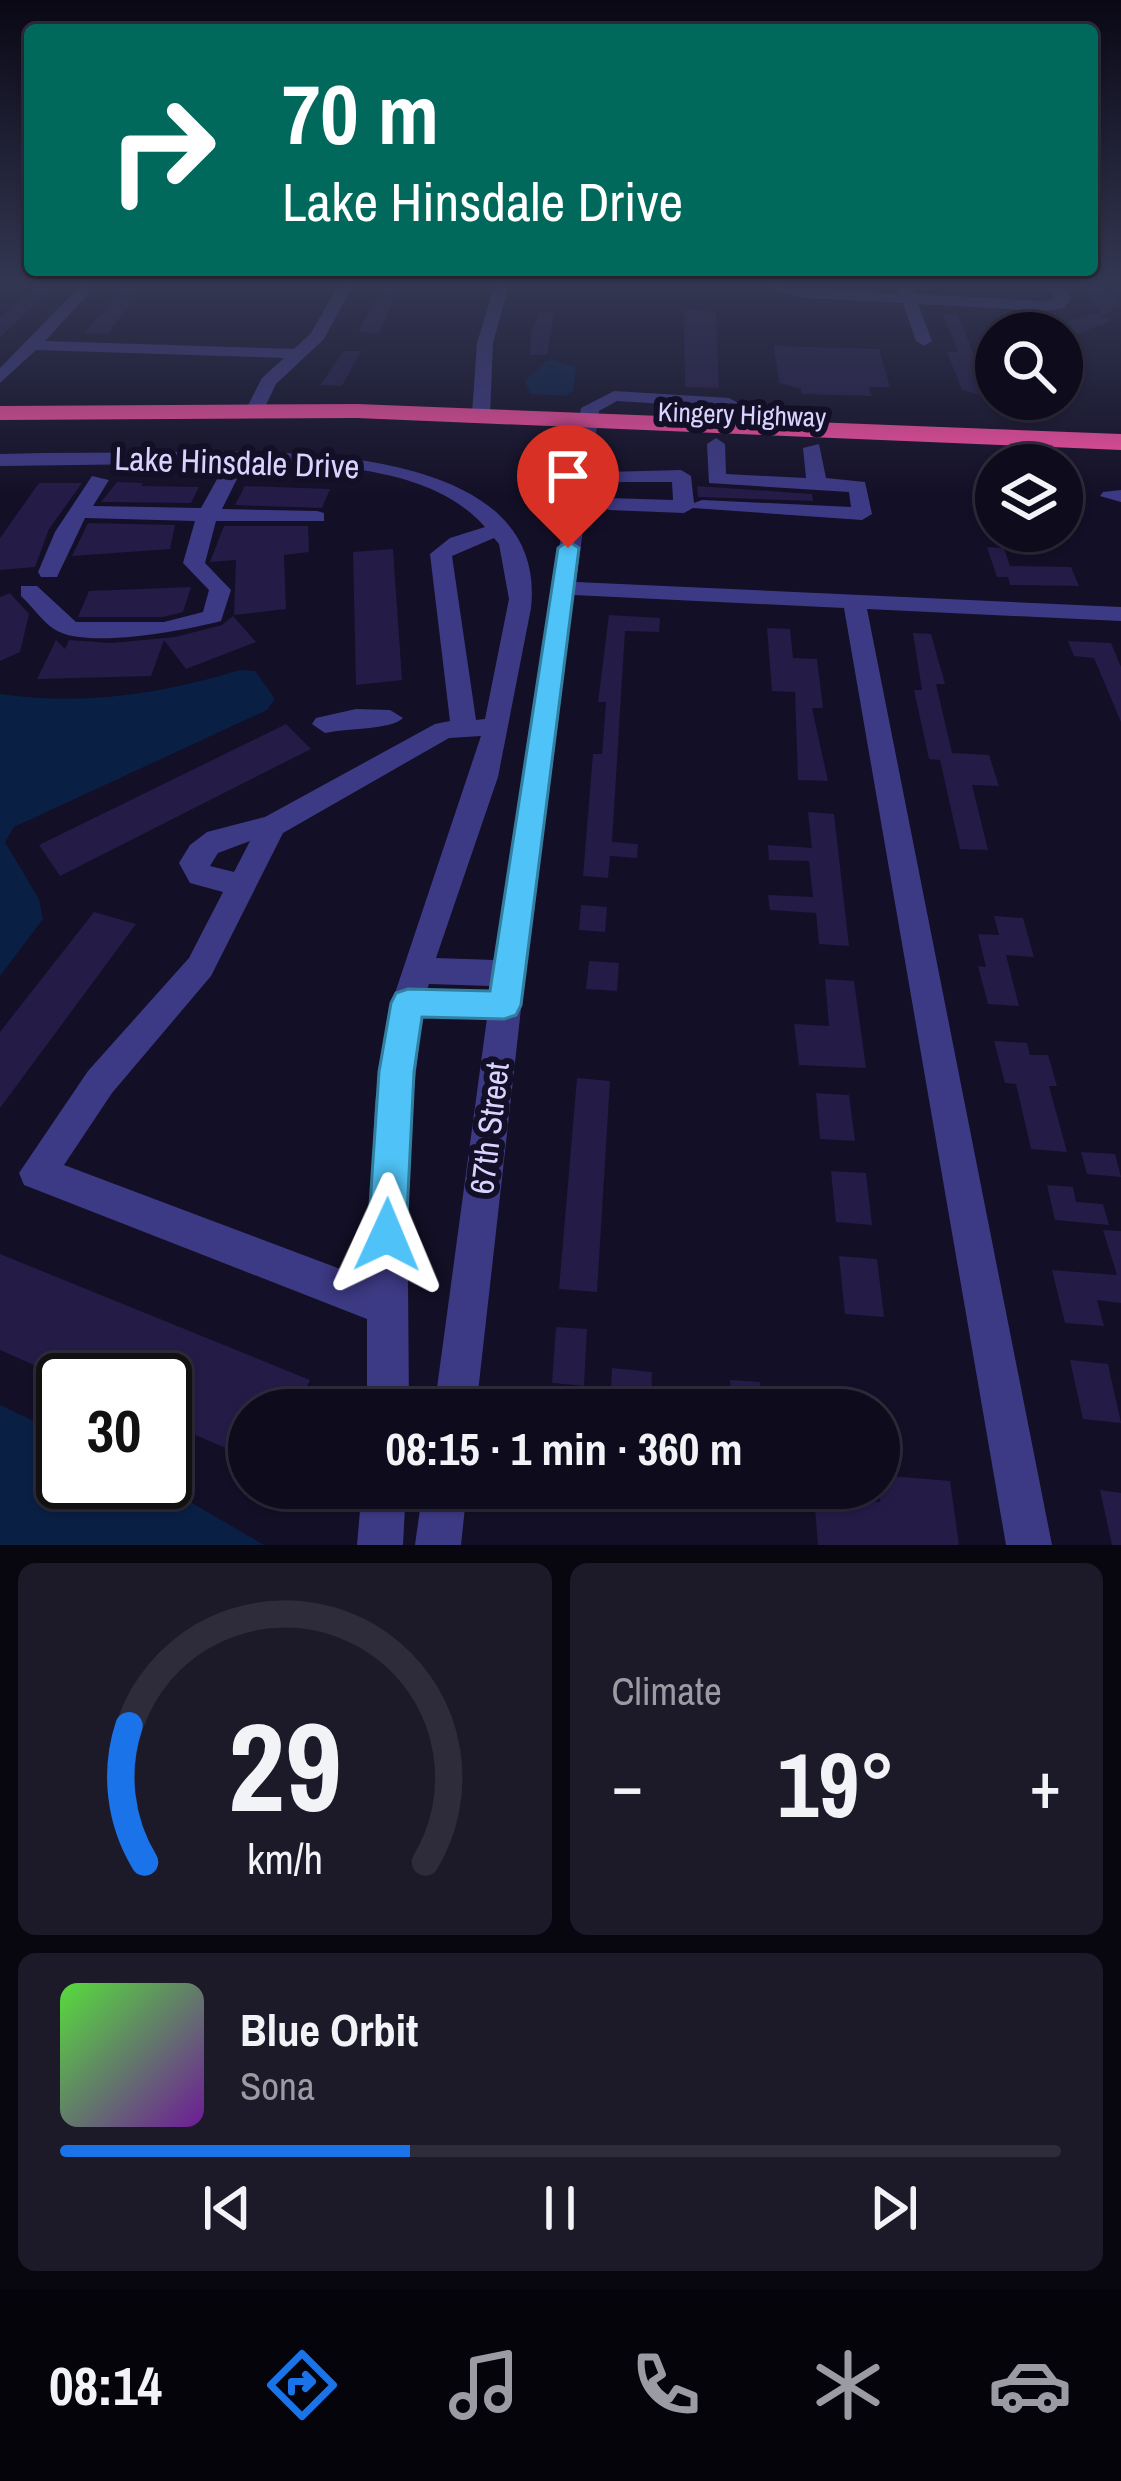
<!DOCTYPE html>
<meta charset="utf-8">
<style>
:root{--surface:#0e0b1c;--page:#1c1929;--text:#f1f3f6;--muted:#9b9ba3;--line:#2e2b3b;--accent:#1a73e8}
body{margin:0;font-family:"Archivo Narrow",sans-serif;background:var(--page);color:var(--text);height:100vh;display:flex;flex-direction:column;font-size:45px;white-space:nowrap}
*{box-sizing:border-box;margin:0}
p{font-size:39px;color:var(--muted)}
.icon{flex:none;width:66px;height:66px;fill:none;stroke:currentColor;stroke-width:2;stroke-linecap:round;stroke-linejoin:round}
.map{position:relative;height:1545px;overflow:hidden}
.panel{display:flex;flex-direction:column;gap:18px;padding:18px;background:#08060f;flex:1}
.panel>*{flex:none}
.guide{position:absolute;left:24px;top:24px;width:1074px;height:252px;border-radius:12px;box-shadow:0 3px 9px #0004,0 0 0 3px var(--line);background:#00695c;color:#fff;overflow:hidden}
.buttons{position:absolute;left:975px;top:312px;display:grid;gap:24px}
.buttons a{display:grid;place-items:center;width:108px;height:108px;border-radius:50%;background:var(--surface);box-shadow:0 3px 9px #0004,0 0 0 3px var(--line);font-size:60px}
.speed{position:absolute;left:36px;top:1353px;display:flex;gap:24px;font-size:60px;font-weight:700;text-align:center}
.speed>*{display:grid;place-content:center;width:156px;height:156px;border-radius:50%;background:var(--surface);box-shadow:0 3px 9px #0004,0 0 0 3px var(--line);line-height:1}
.speed .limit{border:6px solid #111;border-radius:18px;background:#fff;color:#111}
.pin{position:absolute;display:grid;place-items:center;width:102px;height:102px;color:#fff;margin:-123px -51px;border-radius:50% 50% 50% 0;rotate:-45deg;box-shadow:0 0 12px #0007}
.pin .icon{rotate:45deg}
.me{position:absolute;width:132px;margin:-66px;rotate:1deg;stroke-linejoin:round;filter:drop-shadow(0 0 9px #0008)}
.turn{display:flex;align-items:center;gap:42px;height:252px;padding:0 60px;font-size:54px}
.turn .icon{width:156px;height:156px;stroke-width:2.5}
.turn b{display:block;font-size:84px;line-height:102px}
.big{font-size:90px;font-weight:700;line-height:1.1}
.panel .tile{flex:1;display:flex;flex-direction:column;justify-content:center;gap:18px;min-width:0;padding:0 42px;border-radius:18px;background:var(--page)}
.panel .dial{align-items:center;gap:0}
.dial svg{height:312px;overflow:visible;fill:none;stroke:var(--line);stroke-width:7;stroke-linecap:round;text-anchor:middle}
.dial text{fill:var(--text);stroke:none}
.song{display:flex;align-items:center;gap:36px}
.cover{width:144px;height:144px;border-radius:18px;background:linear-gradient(135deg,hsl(110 70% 55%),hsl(280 70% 35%))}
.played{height:12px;border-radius:6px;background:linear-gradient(90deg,var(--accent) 35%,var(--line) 35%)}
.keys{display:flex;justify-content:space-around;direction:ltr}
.heat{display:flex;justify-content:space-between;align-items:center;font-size:66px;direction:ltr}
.panel .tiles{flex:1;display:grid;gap:18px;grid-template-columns:1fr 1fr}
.tile:last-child{grid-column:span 2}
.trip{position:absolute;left:228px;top:1389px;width:672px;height:120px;border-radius:60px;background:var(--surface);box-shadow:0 3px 9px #0004,0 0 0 3px var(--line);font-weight:700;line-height:120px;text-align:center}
.menu{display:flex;height:192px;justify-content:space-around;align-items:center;background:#06040b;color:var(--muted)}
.menu .icon{width:84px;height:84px}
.menu .active{color:var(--accent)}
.menu b{font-size:54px;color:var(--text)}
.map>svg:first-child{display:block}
.water{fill:#0a1f44}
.building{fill:#241b47}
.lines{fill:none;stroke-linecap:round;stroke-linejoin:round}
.minor{fill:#3d3a85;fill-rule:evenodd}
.highway{fill:#ff4fa3;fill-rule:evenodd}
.route{fill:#4fc3f7;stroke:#337fa1;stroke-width:3}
.labels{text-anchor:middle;stroke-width:12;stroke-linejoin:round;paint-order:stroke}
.far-street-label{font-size:27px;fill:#d9d4ff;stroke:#130f26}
.street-label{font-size:33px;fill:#d9d4ff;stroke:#130f26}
</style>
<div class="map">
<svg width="1121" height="1545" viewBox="0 0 1121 1545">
<rect width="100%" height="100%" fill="#130f26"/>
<path class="water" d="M554,360L576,367L573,391L565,396L530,394L525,381L546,361Z
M240,670L255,671L275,699L267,710L14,827L5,842L39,899L43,919L0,976V694C83,706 161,694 240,670Z
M0,1405L63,1435V1482H156L264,1545H0Z"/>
<path class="building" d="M40,281H62L0,337V318Z
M128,281H149L107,334L85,333Z
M1079,283L1105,284L1120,304L1102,316Z
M382,287H400L379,333L358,332Z
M693,309L716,313L719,388L685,387L684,312Z
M540,312L554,313L547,355H530L531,331Z
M943,314L958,315L973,353H996V399L962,390L947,352H958Z
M1091,314L1114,320L1062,340V323Z
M774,346L879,349L890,387H869L872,396L801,394V389L779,383Z
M344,351H361L342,386L320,385Z
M117,482L143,483L141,486L199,487L191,503L101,502Z
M39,483H82L49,529L35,567L0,570V538Z
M245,486L330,489L322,508L235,505Z
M697,486L812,494L813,501L698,497Z
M88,523L175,525L170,549L72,556Z
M224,526H308L309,552L284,555L286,609L234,615L236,560L210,562Z
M987,547L1004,548L1010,566L1071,567L1079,586L1010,585L1008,577H997Z
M393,549L402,680L356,685L353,552Z
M191,587L183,612L163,617H78L89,591Z
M10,593L29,614L20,652L0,661V597Z
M609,615L660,618L659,632L625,631L612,842L638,844L637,858L610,856L608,878L583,876L593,754H602L606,702H598Z
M233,616L256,642L186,669L164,640L151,676L37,679L56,640L65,649L69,640L111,643L175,637L222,625Z
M767,628L790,629L793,658L817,659L823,708H812L828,781L798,780L795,692L772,691Z
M913,633L931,634L945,684H936L952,753L989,755L999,786L972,785L988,850L960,849L940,760L929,759L914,690H922Z
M1068,641L1111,643L1121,667V722L1094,658L1074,656Z
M286,724L311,749L60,876L39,845Z
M808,812L834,814L849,946L819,944L816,913L770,910L768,895L813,897L809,861L769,860L768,845L812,848Z
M581,905L607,907L605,932L579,930Z
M94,912L136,924L0,1108V1032Z
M994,916L1023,918L1034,957L1006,955L1019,1006L988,1004L978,966L986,967L978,934L999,935Z
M589,961L619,963L617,991L586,989Z
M825,979L854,981L866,1068L799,1065L794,1024L829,1026Z
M994,1041L1027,1043L1030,1055H1048L1057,1086H1049L1067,1152L1031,1149L1016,1084L1005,1083Z
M577,1078L610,1081L597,1292L559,1289Z
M816,1093L849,1095L855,1141L820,1139Z
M1081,1152L1115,1154L1121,1177L1087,1174Z
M831,1171L866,1173L872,1225L836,1222Z
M1047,1185L1073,1187L1076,1202L1103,1204L1109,1225L1055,1220Z
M1103,1230L1121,1231V1303L1097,1300L1104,1326L1065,1323L1052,1270L1117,1275Z
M0,1254L310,1380L296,1410H249V1458L165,1422V1380H68L0,1350Z
M839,1256L877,1259L884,1317L845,1314Z
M556,1327L587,1329L584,1386L552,1383Z
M1070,1360L1108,1364L1121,1423L1083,1419Z
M612,1368L652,1372L651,1410L610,1407Z
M730,1380L760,1382L762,1410H732Z
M879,1475L950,1481L959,1545H818L814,1496L880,1502Z
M619,1488H674V1508L619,1504Z
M1100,1490L1121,1493V1545H1112Z"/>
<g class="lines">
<path class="minor" d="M85,281H100L45,341L294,349L311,333L341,281H355L324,339L276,384L264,409L255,414L246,409L262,378L284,358L36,350L0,383V368Z
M496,281H510L493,343L490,414L481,419L472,414L477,343Z
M740,281L900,294L897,285L907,281L915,294L1045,301L1055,298L1045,281H1060L1071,298L1064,308L1045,311L918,304L932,341L924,346L916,341L903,303L805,298Z
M614,391L729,398L738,403L729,408L617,401L599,411L576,582L1121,607V621L867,609L1052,1545H1006L844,608L574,595L525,973L476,1410H434L487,1018L422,1017L407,1154L409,1410H367V1319L24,1185L19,1173L88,1071L189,958L223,892L190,883L179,863L190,845L207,832L265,817L435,724L450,721L430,554L450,538L485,527C431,465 321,464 245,463L222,509L317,511L324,513V521H216L205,563L231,590L221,621C187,630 84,650 54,629C42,621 32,606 21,596V586H37L76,622H164L203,612L209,590L183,563L195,521L85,518L57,577H41L38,572L55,532L92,476L109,480L93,506L201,508L226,463L0,466V454C58,452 116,453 174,452C279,451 549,442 531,608L498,777L436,958L495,960L581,408ZM494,538L499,544L509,599L485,719L476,720L452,556ZM481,736L392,1002L375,1103L367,1279L64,1165L112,1093L211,976L283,833L449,738ZM250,841L234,872L210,866L218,853ZM429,984L491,986V991L427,990Z
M716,438L725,444L726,474L806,478L803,448L819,444L826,478L865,482L872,514L862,520L693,508L684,513L609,510L599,504L609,498L673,500L672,482H612L605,480V472L681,470L691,476L694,503L702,500L851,507L849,492L709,483L707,444Z
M1121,490V502L1100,496L1103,492Z
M356,709L390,710L403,718C391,730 346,728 325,733L312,724L316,718Z
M362,1488H406L403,1545H357Z
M423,1488H467L461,1545H415Z"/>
<path class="highway" d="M357,404L1121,434V450L357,418L0,420V406Z"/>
</g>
<linearGradient id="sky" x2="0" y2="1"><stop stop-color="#0a0815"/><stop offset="0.57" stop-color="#333752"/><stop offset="1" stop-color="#333752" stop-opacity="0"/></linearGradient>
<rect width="1121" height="497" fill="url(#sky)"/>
<path class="route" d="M568,541L579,548L521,1005L516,1015L504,1019L422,1017L414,1072L406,1235L401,1249L387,1255L373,1249L368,1235L379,1072L391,1003L396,993L408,989L490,991L558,548Z"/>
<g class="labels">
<g class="far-street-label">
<text transform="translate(742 415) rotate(2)" y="9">Kingery Highway</text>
</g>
<g class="street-label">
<text transform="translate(237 462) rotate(2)" y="12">Lake Hinsdale Drive</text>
<text transform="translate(489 1128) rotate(-83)" y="12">67th Street</text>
</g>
</g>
</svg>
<div class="buttons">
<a><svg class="icon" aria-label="search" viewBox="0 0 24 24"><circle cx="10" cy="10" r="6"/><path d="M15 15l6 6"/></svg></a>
<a><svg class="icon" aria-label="layers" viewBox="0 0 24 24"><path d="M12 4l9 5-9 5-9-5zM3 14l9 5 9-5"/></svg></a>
</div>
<div class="speed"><div class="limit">30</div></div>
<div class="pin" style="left:568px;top:548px;background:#d93025"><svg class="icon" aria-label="arrive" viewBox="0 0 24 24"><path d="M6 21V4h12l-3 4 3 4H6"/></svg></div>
<svg class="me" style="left:387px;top:1235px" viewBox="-20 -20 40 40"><path d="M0-17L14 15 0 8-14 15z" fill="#4fc3f7" stroke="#fff" stroke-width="4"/></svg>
<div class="trip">08:15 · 1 min · 360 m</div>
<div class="guide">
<div class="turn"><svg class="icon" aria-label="right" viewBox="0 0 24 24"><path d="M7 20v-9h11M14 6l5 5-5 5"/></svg><div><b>70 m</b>Lake Hinsdale Drive</div></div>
</div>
</div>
<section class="panel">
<div class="tiles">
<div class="tile dial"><svg viewBox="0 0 100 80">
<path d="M14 69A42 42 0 1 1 86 69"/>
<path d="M14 69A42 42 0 0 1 10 34" stroke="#1a73e8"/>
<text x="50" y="56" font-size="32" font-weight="700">29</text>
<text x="50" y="72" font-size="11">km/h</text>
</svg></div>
<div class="tile"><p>Climate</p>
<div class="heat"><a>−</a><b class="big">19°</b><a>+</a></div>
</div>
<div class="tile">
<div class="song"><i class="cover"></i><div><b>Blue Orbit</b><p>Sona</p></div></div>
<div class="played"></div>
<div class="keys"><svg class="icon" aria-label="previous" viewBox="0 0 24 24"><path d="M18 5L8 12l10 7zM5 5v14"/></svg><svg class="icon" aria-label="pause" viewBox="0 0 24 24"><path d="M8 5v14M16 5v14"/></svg><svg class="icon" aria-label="next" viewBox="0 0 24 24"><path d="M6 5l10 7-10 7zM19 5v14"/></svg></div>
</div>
</div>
</section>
<nav class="menu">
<b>08:14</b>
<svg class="icon active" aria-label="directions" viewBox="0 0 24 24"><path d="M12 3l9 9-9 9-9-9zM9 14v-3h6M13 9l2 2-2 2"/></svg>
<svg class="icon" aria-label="music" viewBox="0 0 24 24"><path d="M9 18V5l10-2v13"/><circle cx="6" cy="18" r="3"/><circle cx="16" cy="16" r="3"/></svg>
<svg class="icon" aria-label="phone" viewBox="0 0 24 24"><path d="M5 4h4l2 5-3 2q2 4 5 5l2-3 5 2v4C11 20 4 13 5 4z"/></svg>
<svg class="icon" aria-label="climate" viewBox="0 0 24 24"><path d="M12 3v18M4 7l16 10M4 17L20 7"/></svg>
<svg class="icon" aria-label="car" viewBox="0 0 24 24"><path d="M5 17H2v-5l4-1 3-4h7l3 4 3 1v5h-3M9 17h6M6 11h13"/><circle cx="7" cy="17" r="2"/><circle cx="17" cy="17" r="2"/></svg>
</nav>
